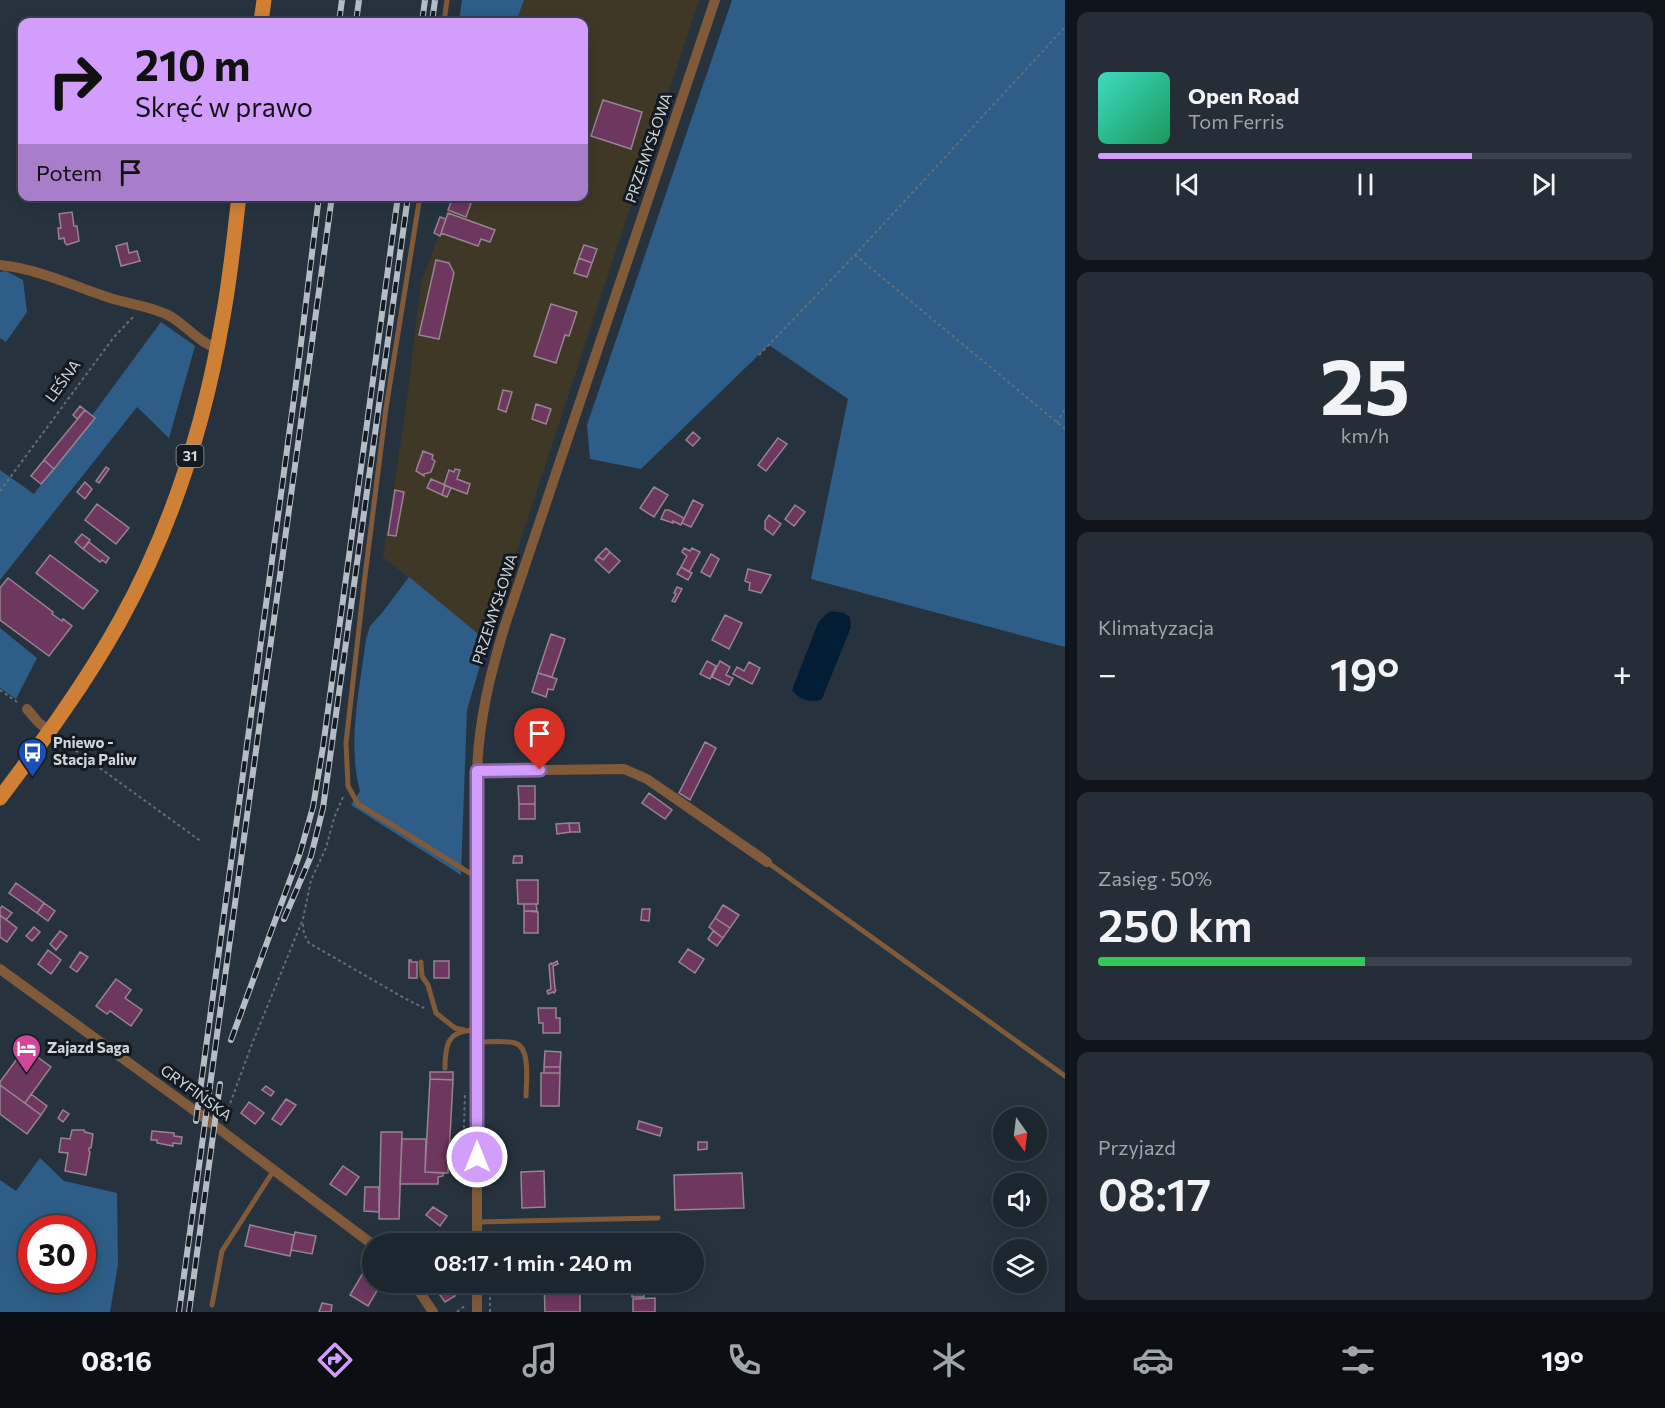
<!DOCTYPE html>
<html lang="pl">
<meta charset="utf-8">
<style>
:root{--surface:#1c262f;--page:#252e37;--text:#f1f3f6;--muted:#a0a5aa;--line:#3a434b;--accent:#d29dfd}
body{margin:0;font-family:Commissioner,sans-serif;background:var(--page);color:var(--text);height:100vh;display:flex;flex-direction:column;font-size:22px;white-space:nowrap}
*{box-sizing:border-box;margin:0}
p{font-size:20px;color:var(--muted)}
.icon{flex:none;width:33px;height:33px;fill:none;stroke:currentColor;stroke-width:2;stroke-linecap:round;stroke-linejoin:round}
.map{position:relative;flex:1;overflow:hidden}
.panel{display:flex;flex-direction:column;gap:12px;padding:12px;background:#0f151a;width:600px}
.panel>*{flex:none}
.banner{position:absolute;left:18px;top:18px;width:570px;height:183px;border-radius:12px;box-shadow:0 3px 15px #0003,0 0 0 2px var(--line);background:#d29dfd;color:#111;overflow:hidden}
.needle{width:39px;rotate:166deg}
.fabs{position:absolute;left:993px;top:1107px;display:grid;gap:12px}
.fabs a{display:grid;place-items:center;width:54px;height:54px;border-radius:50%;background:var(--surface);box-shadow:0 3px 15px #0003,0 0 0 2px var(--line);font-size:30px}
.speed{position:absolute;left:18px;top:1215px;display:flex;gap:12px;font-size:30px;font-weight:700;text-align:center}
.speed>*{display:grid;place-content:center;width:78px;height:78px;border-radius:50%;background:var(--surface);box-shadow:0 3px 15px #0003,0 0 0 2px var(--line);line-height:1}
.speed .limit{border:9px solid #d22;background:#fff;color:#111}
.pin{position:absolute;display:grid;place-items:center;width:51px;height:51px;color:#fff;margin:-62px -26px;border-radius:50% 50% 50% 0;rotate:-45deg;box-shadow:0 0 6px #0007}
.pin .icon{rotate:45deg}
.me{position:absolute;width:66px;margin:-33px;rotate:0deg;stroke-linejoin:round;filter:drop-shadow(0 0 4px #0008)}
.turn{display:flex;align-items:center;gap:21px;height:126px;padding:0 18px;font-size:27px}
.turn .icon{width:78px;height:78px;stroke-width:2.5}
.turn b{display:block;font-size:42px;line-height:51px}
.then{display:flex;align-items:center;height:57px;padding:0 18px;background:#0003;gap:12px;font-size:22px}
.big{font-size:45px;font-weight:600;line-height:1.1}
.panel .card{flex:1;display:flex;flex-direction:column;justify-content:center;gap:9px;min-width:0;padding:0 21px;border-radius:12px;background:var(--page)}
.panel .dial{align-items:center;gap:0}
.dial b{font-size:78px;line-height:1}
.song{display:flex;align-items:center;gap:18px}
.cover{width:72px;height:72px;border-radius:9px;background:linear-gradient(135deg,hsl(170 70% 55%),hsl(150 70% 35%))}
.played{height:6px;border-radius:3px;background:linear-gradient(90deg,var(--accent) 70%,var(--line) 70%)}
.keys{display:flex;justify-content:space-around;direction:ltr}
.heat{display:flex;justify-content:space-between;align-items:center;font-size:33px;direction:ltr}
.charge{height:9px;border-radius:4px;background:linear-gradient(90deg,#34c759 50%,var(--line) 0)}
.trip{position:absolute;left:362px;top:1233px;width:342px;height:60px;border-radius:30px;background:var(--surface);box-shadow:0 3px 15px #0003,0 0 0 2px var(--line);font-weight:600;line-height:60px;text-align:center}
.dock{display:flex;height:96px;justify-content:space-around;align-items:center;background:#0b0f13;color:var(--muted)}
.dock .icon{width:42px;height:42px}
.dock .current{color:var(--accent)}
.dock b{font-size:27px;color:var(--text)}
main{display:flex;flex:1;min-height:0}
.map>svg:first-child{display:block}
.industrial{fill:#403827}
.green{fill:#2e5e87;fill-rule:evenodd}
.water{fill:#031d35}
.building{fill:#6e3760;stroke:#968490;stroke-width:1.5}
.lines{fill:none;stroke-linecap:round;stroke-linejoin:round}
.path{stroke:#636e78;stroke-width:2;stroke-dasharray:3 3;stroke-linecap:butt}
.lane{stroke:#815b39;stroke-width:5}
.street{stroke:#815b39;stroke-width:10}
.primary{stroke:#cf8034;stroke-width:15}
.rail-casing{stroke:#b4bdc5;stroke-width:6}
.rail{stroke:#141a20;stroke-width:4;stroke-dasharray:11;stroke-linecap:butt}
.route-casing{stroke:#8866a4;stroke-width:15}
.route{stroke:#d29dfd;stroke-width:10}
.labels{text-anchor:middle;stroke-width:6;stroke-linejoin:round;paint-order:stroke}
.shield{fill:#141a20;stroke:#969ea4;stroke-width:1.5}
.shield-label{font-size:14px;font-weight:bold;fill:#ced6dd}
.street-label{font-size:15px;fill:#ced6dd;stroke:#141a20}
.poi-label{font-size:15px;font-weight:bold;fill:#ced6dd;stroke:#141a20;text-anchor:start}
</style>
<main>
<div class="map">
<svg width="1065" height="1312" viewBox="0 0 1065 1312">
<rect width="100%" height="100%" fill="#26333f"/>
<path class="industrial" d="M524,0H699L487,641L383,557L406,409L421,283L453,197L584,196V22H516Z"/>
<path class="green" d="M462,0H524L516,22H459Z
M732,0H1065V647L811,579L848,399L769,345L641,469L590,459L587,425Z
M6,271L23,280L27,312L6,342L0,338V272Z
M161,322L195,346L169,438L137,407L0,580V470L34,494Z
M409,577L487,641L467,710L461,875L351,805L360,791C347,742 360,688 366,639L370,626L382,613Z
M0,628L37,658L16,699L0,688Z
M40,1158L64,1181L117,1193L118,1264L110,1312H0V1180L16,1191ZM82,1228V1280H32V1228Z"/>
<path class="water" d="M831,611L844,613L850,617L851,627L822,699C812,704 798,699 792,690L818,623L826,614Z"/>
<path class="building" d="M603,100L642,112L631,149L591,136Z
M453,197L471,203L466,217L448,210Z
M72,212L74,226H77L79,241L67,245L65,243L64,238L59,239L58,228H61L59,214Z
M448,213L495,230L490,242L481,239L478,246L441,233Z
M440,217L446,219L440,236L434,233Z
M127,243L129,253L137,251L140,261L121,266L116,246Z
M584,245L597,249L592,263L579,258Z
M579,258L592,263L587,277L574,273Z
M436,260L449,263L454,273L439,339L419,335Z
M551,304L577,312L569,336L565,335L556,363L534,356Z
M503,390L512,392L506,412L498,409Z
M536,404L551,409L546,424L532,419Z
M80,406L85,410L77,419L73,415Z
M85,410L95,418L54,469L44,460Z
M693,432L700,438L693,446L686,440Z
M778,438L787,444L766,471L758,465Z
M423,451L433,455L432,459L435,461L431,472L424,474V476L416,471Z
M44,460L54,469L41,484L31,476Z
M106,467L109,469L99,483L96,481Z
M455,469L460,470L457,479L470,484L467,494L444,485L449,470L454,472Z
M431,479L445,485L442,495L427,488Z
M85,482L92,489L85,499L77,492Z
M445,485L451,488L447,497L442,495Z
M654,487L668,495L654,517L640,508Z
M395,490L404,492L396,536L388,535Z
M693,500L703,505L691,527L682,523Z
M97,504L129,528L116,544L85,520Z
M795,505L805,512L794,526L785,519Z
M665,510H669L684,518L681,525L673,521V523L661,519Z
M769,515L781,524L773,535L765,529V521Z
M82,534L90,540L83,549L75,542Z
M89,542L109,558L106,563L102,560L100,562L83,549Z
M606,548L610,552L603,560L598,556Z
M684,548L690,551L692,548L700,552L689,572L681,567L687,556L682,552Z
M610,552L620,561L609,573L595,560L598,556L603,560Z
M711,554L719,559L710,577L701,572Z
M50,555L98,591L83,609L36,573Z
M681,567L692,573L688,580L677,574Z
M748,569L771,575L761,593L749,590L750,583L745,581Z
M8,578L53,612L52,614L62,621L63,619L72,626L49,656L0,620V588Z
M677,587L682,589L675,602L672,601L676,594L674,593Z
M725,615L742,623L729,649L712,640Z
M551,634L565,639L552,677L538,673Z
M707,661L716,666L710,679L700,674Z
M720,661L730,667L726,675L733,678L729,685L712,677Z
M749,662L760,668L752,684L733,674L737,667L744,671Z
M538,673L557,679L553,690L548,689L546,697L532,692Z
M705,742L716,748L690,800L679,793Z
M518,786H535V804H519Z
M649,793L672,810L665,819L642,803Z
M519,804H535V819H519Z
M569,823H579L580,832H570Z
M569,823L570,832L557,834L556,824Z
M514,856H522V863H513Z
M517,880H538V904H518Z
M16,883L44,903L37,913L9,893Z
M44,903L55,911L48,921L37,913Z
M524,904H536L537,911H524Z
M723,905L739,915L730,928L715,918Z
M2,906L12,913L6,920L0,915V909Z
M642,909H650L649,921L641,920Z
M524,911L538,912V933H524Z
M0,915L17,928L7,942L0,937Z
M715,918L730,928L723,938L709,927Z
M34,927L40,932L32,941L26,936Z
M60,931L67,936L56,950L50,944Z
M713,931L723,938L717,946L708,939Z
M688,949L704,959L695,973L679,962Z
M48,950L61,960L51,974L38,964Z
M80,952L88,957L77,972L70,967Z
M409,960H411V962H417V978H409Z
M434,961H449V978H434Z
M557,961L558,964L553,966L555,989L556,990L554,993L553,992L548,994L547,991L551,989L549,965L551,963L552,964Z
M116,979L131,990L125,998L142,1010L131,1026L110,1011L107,1014L96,1006Z
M538,1008H556V1018H560V1033H543V1023H539Z
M25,1048L51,1067L25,1103L0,1085V1082Z
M545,1051L561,1052L560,1067H544Z
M544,1067H560V1073H544Z
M430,1072H453V1080L430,1079Z
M541,1073H560L559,1106H541Z
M430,1079L453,1080L448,1173L425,1172Z
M0,1085L41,1115L27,1134L0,1114Z
M266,1086L274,1092L271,1096L262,1090Z
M31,1094L47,1106L41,1115L25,1103Z
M286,1099L296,1105L281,1125L272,1119Z
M249,1102L264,1113L255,1124L241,1113Z
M63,1110L69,1114L63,1122L58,1118Z
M639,1121L662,1128L660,1136L637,1129Z
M72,1130H84L85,1132L93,1134L91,1148H89V1151L90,1152L86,1175L65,1171L68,1153L59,1152L61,1138L70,1139Z
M152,1131L174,1133V1136L182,1137L181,1144L173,1143V1146L157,1143V1140H151Z
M381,1132H402L399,1219H379Z
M402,1139H426L425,1172L443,1173V1176L438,1177V1184H400Z
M698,1142H707V1149L698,1150Z
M343,1166L359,1177L346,1195L330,1184Z
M544,1171L545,1207L522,1208L521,1172Z
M742,1173L744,1208L675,1210L674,1175Z
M365,1187H379V1212L364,1211Z
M433,1207L447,1216L440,1226L426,1215Z
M250,1225L294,1235L290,1256L245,1246Z
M295,1232L316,1236L312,1254L291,1250Z
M363,1273L372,1278V1282L381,1284L368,1306L350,1295Z
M441,1282H445L455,1296L445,1302L434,1287Z
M544,1282H580V1312H545Z
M632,1282H643L644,1297H632Z
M655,1298V1312H633V1299Z
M322,1303L332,1305L331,1312H319Z"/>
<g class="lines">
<path class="path" d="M855,255L1065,429
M759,355L855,255L1065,27
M1057,423L1065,408
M0,491L114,337L135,315
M0,690L17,702
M61,740L202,842
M303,924L304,934L309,943L404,998L424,1008
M224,1120L252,1044L303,919L311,880L326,848L334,818L343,797
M465,1170L463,1160L465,1092
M490,1285V1312
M457,1312L466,1305"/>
<path class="lane" d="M444,22L447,0
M420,196L386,408L364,584L346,743L348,786L358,804L476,877
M767,862L1065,1076
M421,962L422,976L428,985L436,1013L455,1028L464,1030
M477,1042C488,1042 505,1040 515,1043C531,1047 526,1083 526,1096
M445,1068C445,1042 449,1030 477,1030
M477,1222L658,1218
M212,1305L222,1251L274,1170"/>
<path class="street" d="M0,265C39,269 73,286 110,298C129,304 150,306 168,315C184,323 200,344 217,348
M27,709L38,722L49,731
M477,771L624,769L647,779L767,862
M0,969L206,1119L372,1244
M477,1244V771C479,719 490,675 505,625L715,0
M413,1282L433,1312
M477,1282V1312"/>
<path class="primary" d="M261,22L264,0
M0,798C43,741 85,684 120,621C171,529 204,426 222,322C230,281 234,238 239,196"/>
<defs>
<path id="rail" d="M339,22L342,0
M356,22L359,0
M422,22L425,0
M432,22L435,0
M284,919L311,856L323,808L408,196
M231,1040L300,853L313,807L323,747L398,196
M196,1121L297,376L319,196
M179,1312L332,196
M189,1312L220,1084"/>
</defs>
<use href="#rail" class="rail-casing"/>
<use href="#rail" class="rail"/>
</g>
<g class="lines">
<defs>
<path id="route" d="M477,1157V771L540,770"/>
</defs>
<use href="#route" class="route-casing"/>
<use href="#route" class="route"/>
</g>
<defs>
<symbol id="bus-pin" viewBox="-11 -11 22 30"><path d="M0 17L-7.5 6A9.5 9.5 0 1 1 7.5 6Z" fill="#1a4fb4" stroke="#141a20"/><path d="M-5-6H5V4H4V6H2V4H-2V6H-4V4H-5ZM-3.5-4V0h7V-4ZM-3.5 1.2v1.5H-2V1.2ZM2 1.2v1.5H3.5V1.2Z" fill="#fff"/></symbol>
<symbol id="hotel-pin" viewBox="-11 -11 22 30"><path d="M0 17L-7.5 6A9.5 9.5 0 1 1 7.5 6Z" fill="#d1479c" stroke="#141a20"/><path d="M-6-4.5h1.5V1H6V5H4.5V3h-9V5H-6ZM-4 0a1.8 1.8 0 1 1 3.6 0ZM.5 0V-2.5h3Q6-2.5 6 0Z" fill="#fff"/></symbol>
</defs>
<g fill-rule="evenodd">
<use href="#bus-pin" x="16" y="736" width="33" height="45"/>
<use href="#hotel-pin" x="10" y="1032" width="33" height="45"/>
</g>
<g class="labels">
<rect class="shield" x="176.5" y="445" width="27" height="22" rx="4.5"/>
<g class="shield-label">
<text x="190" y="461">31</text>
</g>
<g class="street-label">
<text transform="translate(649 148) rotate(-71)" y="5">PRZEMYSŁOWA</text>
<text transform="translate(63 381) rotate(-54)" y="5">LEŚNA</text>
<text transform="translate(495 609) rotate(-72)" y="5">PRZEMYSŁOWA</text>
<text transform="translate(196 1093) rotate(36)" y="5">GRYFIŃSKA</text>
</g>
<g class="poi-label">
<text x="53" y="748">Pniewo -<tspan x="53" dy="17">Stacja Paliw</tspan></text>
<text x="47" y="1053">Zajazd Saga</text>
</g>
</g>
</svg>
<div class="fabs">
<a><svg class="needle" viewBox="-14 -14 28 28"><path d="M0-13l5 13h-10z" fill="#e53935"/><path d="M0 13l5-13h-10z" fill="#a0a5aa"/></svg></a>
<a><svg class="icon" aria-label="sound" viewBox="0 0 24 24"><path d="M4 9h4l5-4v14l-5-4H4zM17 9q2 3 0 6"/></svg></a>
<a><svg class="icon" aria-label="layers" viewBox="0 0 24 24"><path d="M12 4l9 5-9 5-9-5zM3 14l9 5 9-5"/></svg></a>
</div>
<div class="speed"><div class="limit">30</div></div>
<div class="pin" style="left:540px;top:770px;background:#d93025"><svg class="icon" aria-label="arrive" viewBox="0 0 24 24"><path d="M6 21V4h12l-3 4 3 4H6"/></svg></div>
<svg class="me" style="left:477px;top:1157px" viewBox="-20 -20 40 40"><circle r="17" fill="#d29dfd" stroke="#fff" stroke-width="3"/><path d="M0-11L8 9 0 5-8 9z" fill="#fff"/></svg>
<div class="trip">08:17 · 1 min · 240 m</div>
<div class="banner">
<div class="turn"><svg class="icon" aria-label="right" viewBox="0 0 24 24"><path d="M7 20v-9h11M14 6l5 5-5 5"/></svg><div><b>210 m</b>Skręć w prawo</div></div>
<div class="then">Potem<svg class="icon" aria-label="arrive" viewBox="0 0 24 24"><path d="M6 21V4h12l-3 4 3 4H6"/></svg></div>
</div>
</div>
<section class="panel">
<div class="card">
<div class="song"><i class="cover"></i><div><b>Open Road</b><p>Tom Ferris</p></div></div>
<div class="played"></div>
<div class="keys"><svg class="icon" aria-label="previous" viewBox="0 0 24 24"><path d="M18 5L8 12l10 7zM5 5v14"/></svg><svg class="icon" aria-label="pause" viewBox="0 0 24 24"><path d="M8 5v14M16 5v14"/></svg><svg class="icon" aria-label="next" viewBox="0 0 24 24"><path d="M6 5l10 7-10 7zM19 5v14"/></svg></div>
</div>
<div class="card dial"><b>25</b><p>km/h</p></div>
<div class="card"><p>Klimatyzacja</p>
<div class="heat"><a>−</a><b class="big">19°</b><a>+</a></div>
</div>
<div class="card"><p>Zasięg · 50%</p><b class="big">250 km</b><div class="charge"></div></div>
<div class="card"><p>Przyjazd</p><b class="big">08:17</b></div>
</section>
</main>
<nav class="dock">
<b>08:16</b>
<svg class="icon current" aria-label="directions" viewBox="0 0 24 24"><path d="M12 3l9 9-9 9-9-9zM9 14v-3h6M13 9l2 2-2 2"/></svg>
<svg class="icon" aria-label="music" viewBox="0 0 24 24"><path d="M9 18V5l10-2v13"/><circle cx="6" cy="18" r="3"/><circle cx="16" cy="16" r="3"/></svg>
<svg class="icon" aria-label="phone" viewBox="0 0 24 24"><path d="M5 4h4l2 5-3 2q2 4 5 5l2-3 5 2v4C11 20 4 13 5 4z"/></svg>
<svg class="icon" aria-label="climate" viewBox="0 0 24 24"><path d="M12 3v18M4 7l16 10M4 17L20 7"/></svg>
<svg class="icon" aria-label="car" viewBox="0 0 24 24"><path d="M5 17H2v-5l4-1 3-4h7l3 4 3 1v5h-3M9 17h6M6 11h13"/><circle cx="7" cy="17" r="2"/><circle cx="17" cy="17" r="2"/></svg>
<svg class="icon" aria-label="filters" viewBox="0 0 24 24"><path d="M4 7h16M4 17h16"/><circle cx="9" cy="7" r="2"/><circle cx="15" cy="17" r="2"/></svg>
<b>19°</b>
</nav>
